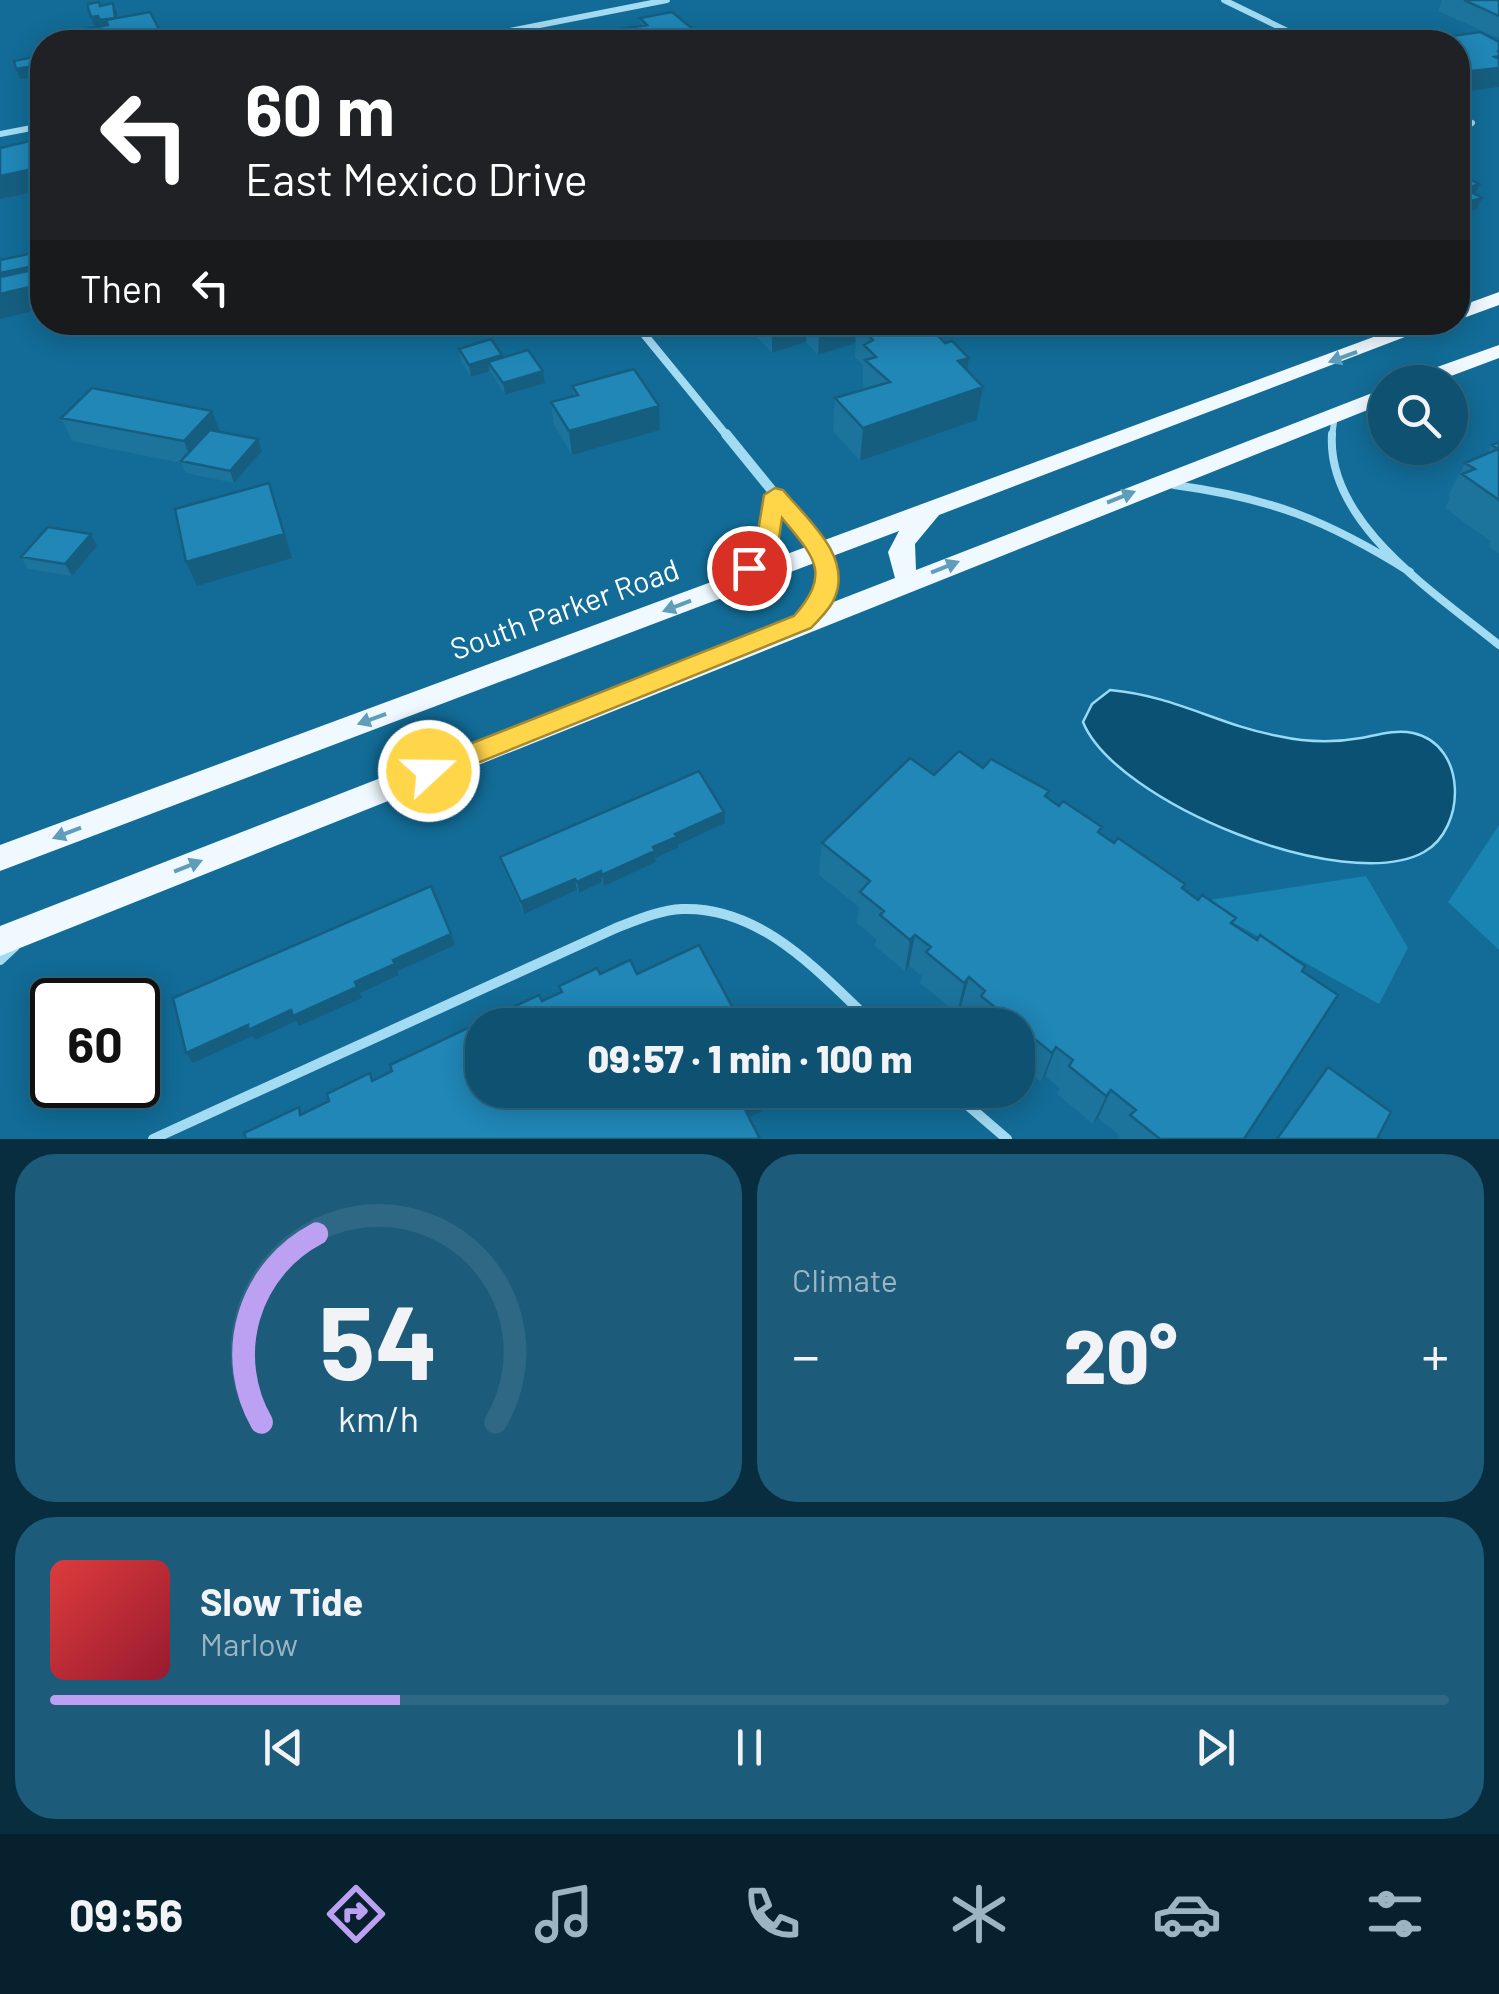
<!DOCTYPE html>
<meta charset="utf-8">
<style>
:root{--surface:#0e5171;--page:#1c5b79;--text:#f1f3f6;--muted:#9bb5c3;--line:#2e6884;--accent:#bca0f2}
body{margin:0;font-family:Barlow,sans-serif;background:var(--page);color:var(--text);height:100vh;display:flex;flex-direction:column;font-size:38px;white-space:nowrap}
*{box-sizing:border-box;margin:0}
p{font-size:32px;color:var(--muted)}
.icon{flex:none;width:55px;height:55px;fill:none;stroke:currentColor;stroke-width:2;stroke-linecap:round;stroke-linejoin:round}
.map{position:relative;height:1139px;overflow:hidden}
.sheet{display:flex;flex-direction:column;gap:15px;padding:15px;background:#082d3e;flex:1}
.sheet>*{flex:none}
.guide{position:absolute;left:30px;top:30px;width:1440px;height:305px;border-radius:40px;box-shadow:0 5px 25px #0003,0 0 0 2px var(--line);background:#202124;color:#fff;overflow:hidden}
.fabs{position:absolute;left:1368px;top:365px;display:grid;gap:20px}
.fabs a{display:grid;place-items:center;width:100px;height:100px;border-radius:50%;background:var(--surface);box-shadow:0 5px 25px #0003,0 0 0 2px var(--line);font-size:50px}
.speed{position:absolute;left:30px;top:978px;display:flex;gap:20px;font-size:50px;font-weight:700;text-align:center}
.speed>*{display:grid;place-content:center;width:130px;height:130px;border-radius:50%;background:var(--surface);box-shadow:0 5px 25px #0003,0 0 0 2px var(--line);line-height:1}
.speed .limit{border:5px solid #111;border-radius:15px;background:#fff;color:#111}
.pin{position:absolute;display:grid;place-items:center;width:85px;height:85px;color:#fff;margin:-42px;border:5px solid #fff;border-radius:50%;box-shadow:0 2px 10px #0007}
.me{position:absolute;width:110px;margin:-55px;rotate:69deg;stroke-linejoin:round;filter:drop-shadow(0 0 8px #0008)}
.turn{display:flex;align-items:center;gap:35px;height:210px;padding:0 50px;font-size:45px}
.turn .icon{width:130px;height:130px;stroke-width:2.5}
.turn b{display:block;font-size:70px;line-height:85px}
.then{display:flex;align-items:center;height:95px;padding:0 50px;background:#0003;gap:20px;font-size:38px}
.big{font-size:75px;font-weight:800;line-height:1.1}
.sheet .tile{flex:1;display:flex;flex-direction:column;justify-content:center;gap:15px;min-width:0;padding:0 35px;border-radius:40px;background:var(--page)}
.sheet .dial{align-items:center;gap:0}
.dial svg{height:260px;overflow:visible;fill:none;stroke:var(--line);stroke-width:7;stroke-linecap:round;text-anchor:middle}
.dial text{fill:var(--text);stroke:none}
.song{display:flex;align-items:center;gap:30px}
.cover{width:120px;height:120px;border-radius:15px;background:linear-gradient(135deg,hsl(0 70% 55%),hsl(350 70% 35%))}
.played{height:10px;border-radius:5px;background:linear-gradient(90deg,var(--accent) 25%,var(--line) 25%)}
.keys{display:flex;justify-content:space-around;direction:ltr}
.heat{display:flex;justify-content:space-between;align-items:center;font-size:55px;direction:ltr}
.sheet .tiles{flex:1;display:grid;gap:15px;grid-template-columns:1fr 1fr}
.tile:last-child{grid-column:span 2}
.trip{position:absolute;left:465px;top:1008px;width:570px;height:100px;border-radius:40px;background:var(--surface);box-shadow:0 5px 25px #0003,0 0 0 2px var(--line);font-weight:800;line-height:100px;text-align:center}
.tabs{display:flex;height:160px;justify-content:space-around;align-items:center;background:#06202d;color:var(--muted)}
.tabs .icon{width:70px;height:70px}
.tabs .selected{color:var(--accent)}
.tabs b{font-size:45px;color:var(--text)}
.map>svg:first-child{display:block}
.green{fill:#1983b2}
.water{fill:#0b5173;stroke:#95daf7;stroke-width:2.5}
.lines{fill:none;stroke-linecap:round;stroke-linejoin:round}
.lane-far2{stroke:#a3dbf3;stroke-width:6}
.lane-far1{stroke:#a3dbf3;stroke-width:8}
.lane{stroke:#a3dbf3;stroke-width:10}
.street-far2{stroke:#a3dbf3;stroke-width:6}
.street-far1{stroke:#a3dbf3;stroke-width:8}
.street{stroke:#a3dbf3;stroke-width:10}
.primary{fill:#eff9ff;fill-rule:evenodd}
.wall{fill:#1c749d}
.shaded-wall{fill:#165e80}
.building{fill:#2087b7;stroke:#165e80;stroke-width:2.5}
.oneway{fill:#5f9dbb}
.route{fill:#ffd54a;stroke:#a68a30;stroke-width:2.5}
.labels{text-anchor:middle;stroke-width:10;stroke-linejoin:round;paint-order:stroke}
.street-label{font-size:30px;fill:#fff;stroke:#126c97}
</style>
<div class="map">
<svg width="1499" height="1139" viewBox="0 0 1499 1139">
<rect width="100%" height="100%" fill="#126c97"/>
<path class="green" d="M1499,825V950L1448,902Z
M1366,876L1408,948L1379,1004L1196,902Z"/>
<path class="water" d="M1110,690C1176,696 1218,725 1278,736C1305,742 1333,743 1361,738C1377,735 1396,729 1413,733C1468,745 1466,829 1424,852C1345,896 1115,802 1083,722L1092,704Z"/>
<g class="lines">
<path class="lane-far2" d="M1332,437L1335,414"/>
<path class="lane-far1" d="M1332,434C1326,524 1437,594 1499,645
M1174,485C1271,498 1327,520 1410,572"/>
<path class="lane" d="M0,960L15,946
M950,1090L1007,1139
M153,1139L616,928C637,920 660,910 682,909C763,906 821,975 875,1025"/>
<path class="street-far2" d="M1224,0L1310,42
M453,42L667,0
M1458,116L1472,123
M0,134L42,126"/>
<path class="street-far1" d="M634,322L728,437"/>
<path class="street" d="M726,434L822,552L826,587L808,617
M743,575L763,549L775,495"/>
<path class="primary" d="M1499,292V305L1458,320V307Z
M1414,322H1444L939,515L915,544L916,570L1385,388V403L0,956V926L895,578L888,552L899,531L0,871V845Z
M1499,345V358L1435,382H1406L1409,377Z"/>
</g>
<path class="wall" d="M1442,0H1499V37H1496L1438,11Z
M640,18L694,30L695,42H607L606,31L641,26Z
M1431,39L1499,42V87L1464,92L1458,88V42H1430Z
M733,322H856L855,343L818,355L806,342L772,353L754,334L748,336Z
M857,325L945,343L969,358L967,371L983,387L977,420L860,461L833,431L835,398L863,390V365L855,357Z
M459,349L502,355V358L545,383L505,395L490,371L471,377L461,361Z
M572,386L660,430L572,455L554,425L551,402L574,396Z
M212,411L220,432L262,451L234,483L186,473L181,463L72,441L61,418Z
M1499,442V554L1488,546L1491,542L1445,508L1450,498L1448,496L1465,463L1487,453L1492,445Z
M97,546L72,576L28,569L21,557Z
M934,775L1047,797L1059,806L1102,827L1100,833L1185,884L1183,889L1302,971L1244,1139H1118L1120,1136L1098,1118L1093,1124L1057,1094L1060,1088L1045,1076L1041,1082L1018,1062V1025H973L975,1018L961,1007L957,1013L920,983L922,976L909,966L905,971L875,946L876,939L857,923L859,907L819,875L822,843Z
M725,823L678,845V848L655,858L656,862L604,886L602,882L579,893L577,890L524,914L503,868L500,857Z"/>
<path class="shaded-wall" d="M113,3L117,13L118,28L104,30L100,20Z
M98,16L102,26L95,27L91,17Z
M694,30L695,42L684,33Z
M160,31L164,42H99Z
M1499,51V87L1464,92L1472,71Z
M34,66L38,76L20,79L16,69Z
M42,167V190L0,199V176Z
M1479,184L1474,196L1466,189Z
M1482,198L1477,209L1458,215V205Z
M33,253L38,264L39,278L0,286V273Z
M42,284V309L0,319V294Z
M748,322H754V334L748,336Z
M797,322H807L806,342L772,353V330Z
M844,322H856L855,343L818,355L819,332Z
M502,355L504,367L488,362L490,371L471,377L469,365Z
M969,358L964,390L958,361Z
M543,371L545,383L505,395L503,383Z
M983,387L977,420L860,461L863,428Z
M659,406L660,430L572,455L569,431Z
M212,411L221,434L193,465L184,441Z
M258,439L262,451L234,483L230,471Z
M269,483L292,558L197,586L186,562Z
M91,534L97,546L72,576L65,564Z
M724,812L725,823L678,845V848L655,858L656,862L604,886L602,875L675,834Z
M601,871L602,882L579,893L577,882Z
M575,879L577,890L524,914L521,902Z
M451,934L455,945L398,971L393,960Z
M915,935L909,966L905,971L910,940Z
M395,964L399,975L360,993L355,982Z
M969,977L961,1007L957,1013L964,983Z
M357,987L362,998L299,1026L296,1021L255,1040L252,1036L193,1063L186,1053L248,1025Z
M1056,1047L1045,1076L1041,1082L1052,1053Z
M749,1090H771L770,1107L738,1123V1096Z
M1111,1090L1098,1118L1093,1124L1106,1096Z"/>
<path class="building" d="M1464,0H1499V16Z
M99,2L100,6L113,3L115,18L100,20L98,16L91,17L88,8V4Z
M150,12L160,31L99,42H85L80,30L108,25L106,20Z
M672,12L694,30L684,33L694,42H615L606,31L647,25L640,18Z
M566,31L583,42H513L545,32L548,35Z
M1480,32L1499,42V51H1497L1499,52V56L1495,57L1499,59V68L1472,71L1458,63V57L1462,56L1458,54V42H1438L1431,39Z
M42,55V78L38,79L34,66L16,69L14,61Z
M42,138V167L0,176V148Z
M1460,174L1479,184L1466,189L1482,198L1458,205V175Z
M33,253L34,266L0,273V260Z
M42,268V284L0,294V277Z
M765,322H797L772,330Z
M810,322H849L819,332Z
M865,322H925L945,343L952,341L969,358L958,361L983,387L863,428L835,398L890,382L865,360L876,357L864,345L873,340L857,325Z
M491,339L502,355L469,365L459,349Z
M528,350L543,371L503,383L488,362Z
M634,369L659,406L569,431L551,402L578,395L572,386Z
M92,388L212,411L184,441L61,418Z
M210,430L258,439L230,471L181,461Z
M1499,442V500L1462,474L1475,469L1465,463L1498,449L1492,445Z
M269,483L284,534L186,562L175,509Z
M48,527L91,534L65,564L21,557Z
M959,751L983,768L991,759L1049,791L1045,796L1059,806L1063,801L1102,827L1098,832L1114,843L1118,838L1185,884L1182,888L1198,900L1202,895L1236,918L1231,923L1257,940L1260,935L1305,966L1302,971L1338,995L1244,1139H1160L1130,1115L1136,1110L1111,1090L1106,1096L1069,1066L1073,1060L1056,1047L1052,1053L981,996L985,991L969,977L964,983L926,952L931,947L915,935L910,940L880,915L884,911L860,892L870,881L822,843L910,758L934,775Z
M699,771L724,812L675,834L677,837L653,847L655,851L602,875L601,871L577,882L575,879L521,902L500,857Z
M431,886L451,934L393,960L395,964L355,982L357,987L293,1016L291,1010L248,1030V1025L186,1053L173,998Z
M699,945L742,1025H492L497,1023L494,1016L539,995L542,1001L562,992L559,986L597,968L600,974L630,960L637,974Z
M474,1025L477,1032L482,1029V1090H749L738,1096L760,1139H246L244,1133L299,1107L300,1115L329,1101L327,1094L370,1073L372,1081L392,1071L390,1065Z
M1328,1067L1391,1112L1378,1137L1380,1139H1277Z"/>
<defs><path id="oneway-solid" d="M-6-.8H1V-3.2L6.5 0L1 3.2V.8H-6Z" transform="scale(2.5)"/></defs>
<g class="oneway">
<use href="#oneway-solid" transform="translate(1343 357) rotate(160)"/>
<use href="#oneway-solid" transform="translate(1121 497) rotate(-22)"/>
<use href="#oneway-solid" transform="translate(945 567) rotate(-22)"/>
<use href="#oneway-solid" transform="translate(677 606) rotate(159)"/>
<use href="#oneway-solid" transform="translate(372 719) rotate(160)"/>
<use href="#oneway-solid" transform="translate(67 833) rotate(159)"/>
<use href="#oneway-solid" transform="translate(188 866) rotate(-22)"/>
</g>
<path class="route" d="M775,488L783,490C807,519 852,556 835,597C831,609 819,619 811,628L438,779L429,782L419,779L416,771L419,764L794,616C832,573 814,557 782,518L779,538L757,574L749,576L738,568L757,538L764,495Z"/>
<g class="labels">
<g class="street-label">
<text transform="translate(565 610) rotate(-20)" y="10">South Parker Road</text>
</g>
</g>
</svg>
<div class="fabs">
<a><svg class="icon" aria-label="search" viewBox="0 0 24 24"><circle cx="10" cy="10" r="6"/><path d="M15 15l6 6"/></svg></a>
</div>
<div class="speed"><div class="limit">60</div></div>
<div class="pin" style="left:749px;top:568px;background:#d93025"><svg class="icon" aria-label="arrive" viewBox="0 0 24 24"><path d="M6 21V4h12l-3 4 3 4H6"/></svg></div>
<svg class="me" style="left:429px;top:771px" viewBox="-20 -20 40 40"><circle r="17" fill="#ffd54a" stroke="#fff" stroke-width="3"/><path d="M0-11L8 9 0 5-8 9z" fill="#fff"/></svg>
<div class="trip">09:57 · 1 min · 100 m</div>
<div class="guide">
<div class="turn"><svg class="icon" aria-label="left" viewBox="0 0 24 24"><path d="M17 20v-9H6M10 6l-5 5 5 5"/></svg><div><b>60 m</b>East Mexico Drive</div></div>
<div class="then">Then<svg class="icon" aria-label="left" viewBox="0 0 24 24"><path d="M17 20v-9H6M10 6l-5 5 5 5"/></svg></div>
</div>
</div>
<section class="sheet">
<div class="tiles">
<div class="tile dial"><svg viewBox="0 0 100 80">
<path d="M14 69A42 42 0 1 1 86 69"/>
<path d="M14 69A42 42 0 0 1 31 11" stroke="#bca0f2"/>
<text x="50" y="56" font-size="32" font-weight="700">54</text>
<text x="50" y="72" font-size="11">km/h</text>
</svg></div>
<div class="tile"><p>Climate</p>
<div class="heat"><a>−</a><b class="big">20°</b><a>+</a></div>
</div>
<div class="tile">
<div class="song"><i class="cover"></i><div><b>Slow Tide</b><p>Marlow</p></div></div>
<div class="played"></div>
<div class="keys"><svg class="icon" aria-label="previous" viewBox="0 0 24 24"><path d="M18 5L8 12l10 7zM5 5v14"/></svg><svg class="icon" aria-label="pause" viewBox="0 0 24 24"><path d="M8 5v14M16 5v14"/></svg><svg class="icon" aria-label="next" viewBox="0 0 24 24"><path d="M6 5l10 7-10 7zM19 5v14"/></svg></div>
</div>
</div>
</section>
<nav class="tabs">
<b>09:56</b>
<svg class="icon selected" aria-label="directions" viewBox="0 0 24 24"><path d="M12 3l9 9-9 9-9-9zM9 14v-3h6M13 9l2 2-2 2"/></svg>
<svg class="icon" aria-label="music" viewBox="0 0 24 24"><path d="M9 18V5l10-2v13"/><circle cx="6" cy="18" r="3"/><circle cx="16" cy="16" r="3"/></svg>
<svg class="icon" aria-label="phone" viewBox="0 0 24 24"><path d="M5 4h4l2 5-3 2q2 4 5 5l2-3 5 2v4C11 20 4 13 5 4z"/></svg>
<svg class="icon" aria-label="climate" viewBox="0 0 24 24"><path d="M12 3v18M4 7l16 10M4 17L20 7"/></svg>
<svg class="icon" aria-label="car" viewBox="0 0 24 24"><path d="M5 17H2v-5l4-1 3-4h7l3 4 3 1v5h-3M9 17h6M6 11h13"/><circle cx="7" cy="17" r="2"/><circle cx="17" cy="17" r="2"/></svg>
<svg class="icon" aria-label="filters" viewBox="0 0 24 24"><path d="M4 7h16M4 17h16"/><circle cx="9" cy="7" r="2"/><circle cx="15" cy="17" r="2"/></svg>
</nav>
